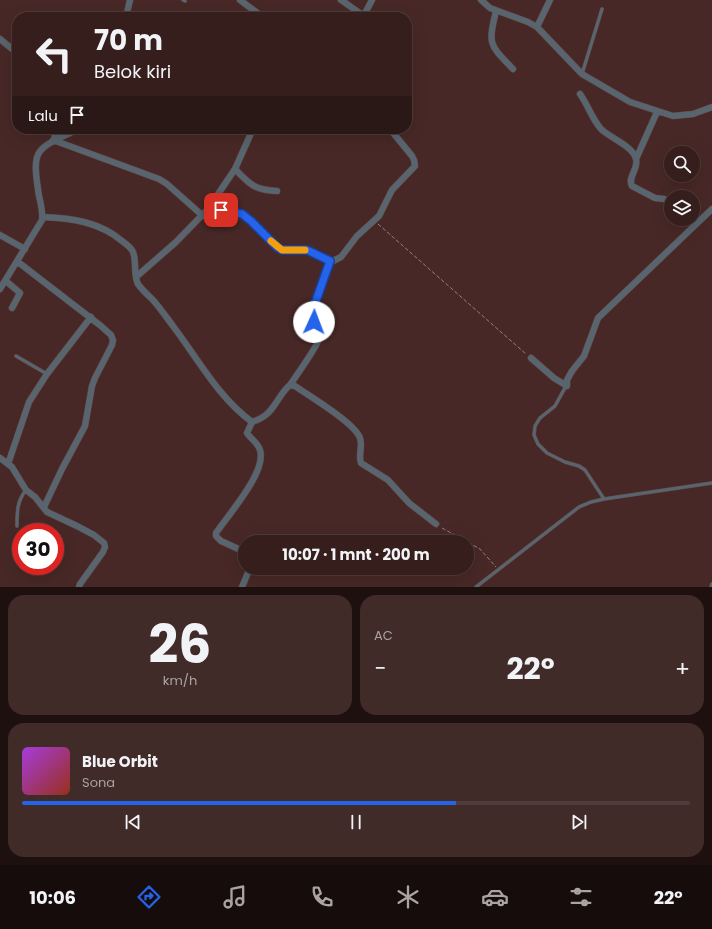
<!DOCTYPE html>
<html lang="id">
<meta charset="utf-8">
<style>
:root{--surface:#351e1c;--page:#402b29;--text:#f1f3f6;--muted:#aaa2a3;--line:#4f3c3b;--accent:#2563eb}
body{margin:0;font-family:Poppins,sans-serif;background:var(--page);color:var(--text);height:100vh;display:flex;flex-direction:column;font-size:15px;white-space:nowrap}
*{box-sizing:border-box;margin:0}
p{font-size:13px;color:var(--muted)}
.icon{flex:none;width:22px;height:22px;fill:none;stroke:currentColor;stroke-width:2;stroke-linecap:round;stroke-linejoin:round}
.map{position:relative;height:587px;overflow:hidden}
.sheet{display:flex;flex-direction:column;gap:8px;padding:8px;background:#1d100f;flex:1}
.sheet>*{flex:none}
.top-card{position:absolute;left:12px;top:12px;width:400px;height:122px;border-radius:16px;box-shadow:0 4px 16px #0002,0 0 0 1px var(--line);background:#351e1c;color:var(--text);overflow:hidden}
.controls{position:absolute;left:664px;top:146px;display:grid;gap:8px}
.controls a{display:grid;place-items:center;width:36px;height:36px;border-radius:50%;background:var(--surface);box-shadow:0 4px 16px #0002,0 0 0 1px var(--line);font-size:20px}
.speed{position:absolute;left:12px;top:523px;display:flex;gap:8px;font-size:20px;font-weight:700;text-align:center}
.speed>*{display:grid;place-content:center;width:52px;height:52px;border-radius:50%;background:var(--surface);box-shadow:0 4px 16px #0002,0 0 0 1px var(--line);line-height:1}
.speed .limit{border:6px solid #d22;background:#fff;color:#111}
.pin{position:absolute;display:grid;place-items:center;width:34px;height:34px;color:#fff;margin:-17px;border-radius:8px;box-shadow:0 2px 6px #0006}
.me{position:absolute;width:44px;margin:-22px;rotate:2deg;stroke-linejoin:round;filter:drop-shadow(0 0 3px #0008)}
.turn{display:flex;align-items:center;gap:14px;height:84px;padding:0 16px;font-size:18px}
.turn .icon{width:52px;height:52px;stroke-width:2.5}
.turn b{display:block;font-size:28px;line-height:34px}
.then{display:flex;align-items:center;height:38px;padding:0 16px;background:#0003;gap:8px;font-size:15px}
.big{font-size:30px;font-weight:700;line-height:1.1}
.sheet .card{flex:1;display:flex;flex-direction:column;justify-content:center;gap:6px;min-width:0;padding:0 14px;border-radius:16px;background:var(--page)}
.sheet .dial{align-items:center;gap:0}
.dial b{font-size:52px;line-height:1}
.song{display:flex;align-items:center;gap:12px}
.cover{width:48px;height:48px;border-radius:6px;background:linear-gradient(135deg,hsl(280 70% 55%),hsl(10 70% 35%))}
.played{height:4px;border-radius:2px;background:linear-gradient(90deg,var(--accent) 65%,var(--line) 65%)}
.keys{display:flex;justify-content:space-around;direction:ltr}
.heat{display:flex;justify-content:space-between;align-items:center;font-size:22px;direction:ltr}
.sheet .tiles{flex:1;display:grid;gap:8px;grid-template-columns:1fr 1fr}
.card:last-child{grid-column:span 2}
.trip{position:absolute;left:238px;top:535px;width:236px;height:40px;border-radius:20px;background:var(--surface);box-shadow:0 4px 16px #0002,0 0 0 1px var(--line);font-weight:700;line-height:40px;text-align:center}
.tab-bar{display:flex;height:64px;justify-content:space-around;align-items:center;background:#150c0b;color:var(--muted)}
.tab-bar .icon{width:28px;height:28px}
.tab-bar .on{color:var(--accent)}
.tab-bar b{font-size:18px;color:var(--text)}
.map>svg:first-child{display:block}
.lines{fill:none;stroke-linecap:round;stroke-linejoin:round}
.service-casing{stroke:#634543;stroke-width:4}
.minor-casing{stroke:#634543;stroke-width:7}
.path{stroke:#997e7c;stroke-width:1;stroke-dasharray:4 2;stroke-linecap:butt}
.service{stroke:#58656e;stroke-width:3}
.minor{stroke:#58656e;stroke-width:6}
.route-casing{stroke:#184099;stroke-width:10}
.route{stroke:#2563eb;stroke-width:7}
.slow{stroke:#f59e0b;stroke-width:7}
</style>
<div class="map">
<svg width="712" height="587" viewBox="0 0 712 587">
<rect width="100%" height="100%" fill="#472826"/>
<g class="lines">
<defs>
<path id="service" d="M183,0L185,1
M582,74L602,9
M16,356L47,374
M566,386L555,406L540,418L535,426L534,435L538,444L547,453L565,462L579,466L585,470L604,499
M17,526C17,512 17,501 26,490
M476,587L579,507L591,502L604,499L712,483
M711,587L712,584"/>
<path id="minor" d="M240,0L260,15L265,17
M341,0L364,16
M481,0L490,8L528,22L537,27L582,74L630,102L673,116L693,114L712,107
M496,11C488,45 489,44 513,69
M126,17L130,0
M363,17L372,0
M537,27L550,0
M0,39L17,53
M580,94C588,105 592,119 601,129C610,138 633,146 636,159C639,169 627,177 632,186L655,198L664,199L671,202
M54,129L55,139
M53,140L159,179L167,184L203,216
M636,159L657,112
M235,169C250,185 255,190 277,191
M208,209L232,212L242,214L251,221L277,247L282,250H307L330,261H333L341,257L357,236L379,216L392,190L415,166L414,160L412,156L390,129
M43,217C71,218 100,222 122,241C126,244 131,247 133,252C137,262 133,275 138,284C142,290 148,295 153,300C160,308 167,318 173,326C198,359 218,397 252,422C258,420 264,417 268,413C277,404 281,392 290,385L295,386C309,396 355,423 360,438C363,446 358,455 361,463L388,480L409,503L436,524
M0,235L25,249
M18,262L101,326L111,335L113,340L112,345L95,378L92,386L85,426L62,469L44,507
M136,277L176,242L208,209L235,169L252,131L256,129
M6,281L20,293L12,308
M0,289L42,220C43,212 41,204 39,196C31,146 36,150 78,129
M531,358L554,378L567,386V380L572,371L584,356L598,318L712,209
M290,385C296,376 320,343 320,336C320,327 313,321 312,312L330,261
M0,458L12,467L26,490L35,497L47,512L77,526L94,535L104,543L105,547L103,552L80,584L79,587
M8,464L29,402L47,374L91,317
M245,552L221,541L216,536V533C228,515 267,472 260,450C258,443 250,438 247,433L252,422
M242,587L250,568"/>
</defs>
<use href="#service" class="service-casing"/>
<use href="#minor" class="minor-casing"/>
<path class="path" d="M378,224L526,354
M442,528L480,549L496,567"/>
<use href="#service" class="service"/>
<use href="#minor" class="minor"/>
</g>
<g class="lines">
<defs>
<path id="route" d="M221,210L242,214L251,221L277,247L282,250H307L330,261L312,312L314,322"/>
</defs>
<use href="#route" class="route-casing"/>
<use href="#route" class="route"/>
<path class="slow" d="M271,241L282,250H305"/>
</g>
</svg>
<div class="controls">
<a><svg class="icon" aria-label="search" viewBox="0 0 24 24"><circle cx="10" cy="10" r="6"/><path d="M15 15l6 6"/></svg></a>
<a><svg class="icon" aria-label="layers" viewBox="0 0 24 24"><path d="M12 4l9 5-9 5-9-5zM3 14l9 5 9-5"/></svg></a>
</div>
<div class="speed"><div class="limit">30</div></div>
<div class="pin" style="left:221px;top:210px;background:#d93025"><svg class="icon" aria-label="arrive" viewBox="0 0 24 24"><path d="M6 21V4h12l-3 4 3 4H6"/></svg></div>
<svg class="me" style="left:314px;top:322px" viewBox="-20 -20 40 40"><circle r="19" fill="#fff"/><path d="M0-13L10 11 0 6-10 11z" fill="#2563eb"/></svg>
<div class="trip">10:07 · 1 mnt · 200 m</div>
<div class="top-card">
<div class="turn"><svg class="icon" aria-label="left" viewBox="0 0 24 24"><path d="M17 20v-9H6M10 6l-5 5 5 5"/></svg><div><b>70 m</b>Belok kiri</div></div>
<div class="then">Lalu<svg class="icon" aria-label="arrive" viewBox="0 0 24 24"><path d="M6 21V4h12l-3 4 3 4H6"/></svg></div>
</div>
</div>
<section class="sheet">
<div class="tiles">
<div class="card dial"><b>26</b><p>km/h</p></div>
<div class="card"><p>AC</p>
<div class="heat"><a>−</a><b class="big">22°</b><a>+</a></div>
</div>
<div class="card">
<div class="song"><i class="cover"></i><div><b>Blue Orbit</b><p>Sona</p></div></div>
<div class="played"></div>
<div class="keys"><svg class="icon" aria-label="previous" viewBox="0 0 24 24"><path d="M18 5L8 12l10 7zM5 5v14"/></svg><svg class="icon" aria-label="pause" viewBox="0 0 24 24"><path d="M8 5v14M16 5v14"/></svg><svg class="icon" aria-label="next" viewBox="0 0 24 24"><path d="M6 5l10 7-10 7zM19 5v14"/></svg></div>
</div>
</div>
</section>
<nav class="tab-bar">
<b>10:06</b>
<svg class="icon on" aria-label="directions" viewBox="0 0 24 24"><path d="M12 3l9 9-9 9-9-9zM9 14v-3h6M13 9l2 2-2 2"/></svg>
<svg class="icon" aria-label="music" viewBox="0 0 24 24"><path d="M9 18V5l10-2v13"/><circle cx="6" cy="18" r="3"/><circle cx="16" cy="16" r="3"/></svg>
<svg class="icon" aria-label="phone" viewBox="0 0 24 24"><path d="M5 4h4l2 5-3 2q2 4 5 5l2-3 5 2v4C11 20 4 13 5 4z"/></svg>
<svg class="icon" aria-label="climate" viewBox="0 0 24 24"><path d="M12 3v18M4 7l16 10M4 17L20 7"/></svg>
<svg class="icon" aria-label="car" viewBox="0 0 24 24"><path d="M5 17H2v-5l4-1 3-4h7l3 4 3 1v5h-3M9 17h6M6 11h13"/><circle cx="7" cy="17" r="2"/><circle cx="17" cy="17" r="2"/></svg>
<svg class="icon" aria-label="filters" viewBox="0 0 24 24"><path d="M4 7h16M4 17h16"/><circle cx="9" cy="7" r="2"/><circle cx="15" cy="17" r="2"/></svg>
<b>22°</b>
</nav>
